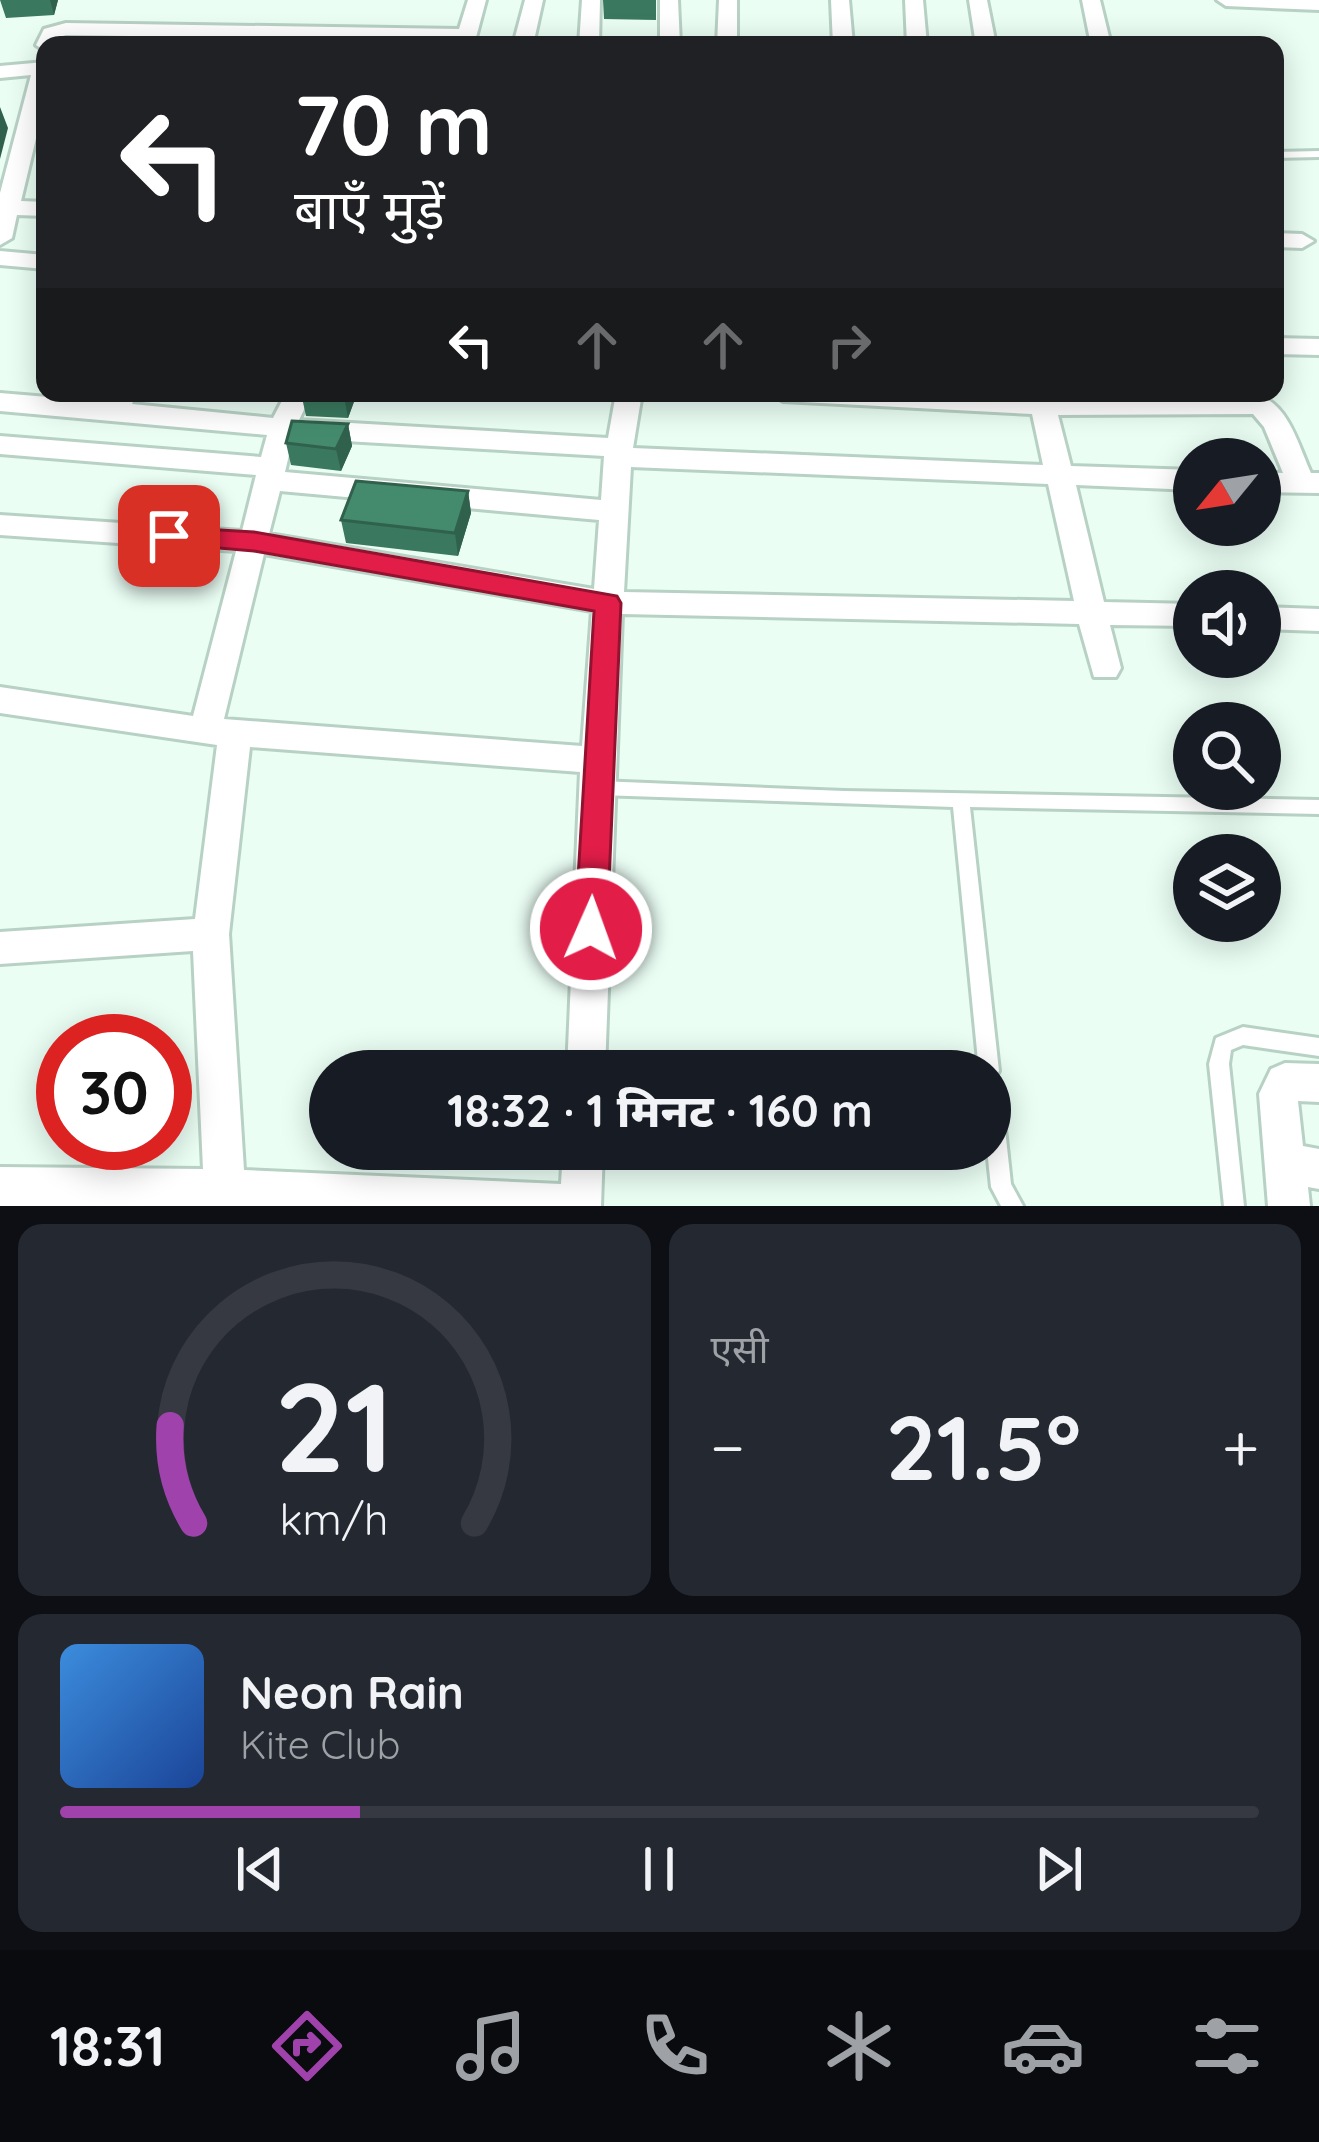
<!DOCTYPE html>
<html lang="hi">
<meta charset="utf-8">
<style>
:root{--surface:#171b24;--page:#242831;--text:#f1f3f6;--muted:#9ea1a6;--line:#363941;--accent:#9f42ac}
body{margin:0;font-family:Quicksand,"Noto Sans Devanagari",sans-serif;background:var(--page);color:var(--text);height:100vh;display:flex;flex-direction:column;font-size:45px;white-space:nowrap}
*{box-sizing:border-box;margin:0}
p{font-size:39px;color:var(--muted)}
.icon{flex:none;width:66px;height:66px;fill:none;stroke:currentColor;stroke-width:2;stroke-linecap:round;stroke-linejoin:round}
.map{position:relative;height:1206px;overflow:hidden}
.panel{display:flex;flex-direction:column;gap:18px;padding:18px;background:#0d0f14;flex:1}
.panel>*{flex:none}
.banner{position:absolute;left:36px;top:36px;width:1248px;height:366px;border-radius:24px;box-shadow:0 6px 30px #0003;background:#202124;color:#fff;overflow:hidden}
.needle{width:78px;rotate:240deg}
.controls{position:absolute;left:1173px;top:438px;display:grid;gap:24px}
.controls a{display:grid;place-items:center;width:108px;height:108px;border-radius:50%;background:var(--surface);box-shadow:0 6px 30px #0003;font-size:60px}
.speed{position:absolute;left:36px;top:1014px;display:flex;gap:24px;font-size:60px;font-weight:700;text-align:center}
.speed>*{display:grid;place-content:center;width:156px;height:156px;border-radius:50%;background:var(--surface);box-shadow:0 6px 30px #0003;line-height:1}
.speed .limit{border:18px solid #d22;background:#fff;color:#111}
.pin{position:absolute;display:grid;place-items:center;width:102px;height:102px;color:#fff;margin:-51px;border-radius:24px;box-shadow:0 6px 18px #0006}
.me{position:absolute;width:132px;margin:-66px;rotate:2deg;stroke-linejoin:round;filter:drop-shadow(0 0 9px #0008)}
.turn{display:flex;align-items:center;gap:42px;height:252px;padding:0 60px;font-size:54px}
.turn .icon{width:156px;height:156px;stroke-width:2.5}
.turn b{display:block;font-size:84px;line-height:102px}
.lanes{display:flex;align-items:center;height:114px;padding:0 60px;background:#0003;justify-content:center;gap:60px;direction:ltr}
.lanes .off{opacity:.35}
.big{font-size:90px;font-weight:800;line-height:1.1}
.panel .widget{flex:1;display:flex;flex-direction:column;justify-content:center;gap:18px;min-width:0;padding:0 42px;border-radius:24px;background:var(--page)}
.panel .dial{align-items:center;gap:0}
.dial svg{height:312px;overflow:visible;fill:none;stroke:var(--line);stroke-width:7;stroke-linecap:round;text-anchor:middle}
.dial text{fill:var(--text);stroke:none}
.song{display:flex;align-items:center;gap:36px}
.cover{width:144px;height:144px;border-radius:18px;background:linear-gradient(135deg,hsl(210 70% 55%),hsl(220 70% 35%))}
.played{height:12px;border-radius:6px;background:linear-gradient(90deg,var(--accent) 25%,var(--line) 25%)}
.keys{display:flex;justify-content:space-around;direction:ltr}
.heat{display:flex;justify-content:space-between;align-items:center;font-size:66px;direction:ltr}
.panel .tiles{flex:1;display:grid;gap:18px;grid-template-columns:1fr 1fr}
.widget:last-child{grid-column:span 2}
.trip{position:absolute;left:309px;top:1050px;width:702px;height:120px;border-radius:60px;background:var(--surface);box-shadow:0 6px 30px #0003;font-weight:800;line-height:120px;text-align:center}
.tabs{display:flex;height:192px;justify-content:space-around;align-items:center;background:#090b0e;color:var(--muted)}
.tabs .icon{width:84px;height:84px}
.tabs .current{color:var(--accent)}
.tabs b{font-size:54px;color:var(--text)}
.map>svg:first-child{display:block}
.lines{fill:none;stroke-linecap:round;stroke-linejoin:round}
.service-casing{stroke:#b8d1c5;stroke-width:6}
.minor-casing{stroke:#b8d1c5;stroke-width:6}
.service{fill:#fff;fill-rule:evenodd}
.minor{fill:#fff;fill-rule:evenodd}
.wall{fill:#3a785f}
.shaded-wall{fill:#30614d}
.building{fill:#448b6e;stroke:#30614d;stroke-width:3}
.route{fill:#e11d48;stroke:#92132f;stroke-width:3}
</style>
<div class="map">
<svg width="1319" height="1206" viewBox="0 0 1319 1206">
<rect width="100%" height="100%" fill="#eafef4"/>
<g class="lines">
<defs>
<path id="service" d="M1319,151V157L1275,158V152Z
M599,781L844,791L1319,800V814L970,807L999,1071L996,1076L1000,1083L1011,1184L1023,1206H1001L991,1187L987,1149H990V1071H979L953,807L599,795L593,793L591,788L593,783Z
M1243,1027L1319,1038V1056L1243,1045L1231,1050L1229,1064L1244,1206H1224L1209,1064L1216,1038Z"/>
<path id="minor" d="M468,0H486L474,45H454L455,41L66,35L59,37L56,45H45V51L36,45L44,29L66,23L459,29Z
M525,0H543L533,45H513Z
M582,0H600L599,45H579Z
M660,0H678L680,45H660Z
M719,0H737V45H717Z
M831,0H849L853,45H833Z
M905,0H923L927,45H907Z
M969,0H987L996,45H976Z
M1082,0H1100L1111,45H1091Z
M1217,0H1319V10L1226,6Z
M45,62V101L21,201L45,202V216L17,215L12,238L0,245V193L31,75L0,78V66Z
M1275,233L1302,234L1314,241L1302,248L1275,247Z
M0,251L45,255V269L0,265Z
M1275,338L1319,339V355L1275,354Z
M0,393L107,402L111,393H137L132,404L273,418L286,393H312L299,420L608,438L616,393H642L633,448L1043,465L1032,414L783,401L770,393L1260,396C1289,406 1299,447 1311,473H1319V493L1260,492V472L1283,473L1264,427L1253,414L1058,415L1071,466L1194,470V490L1076,485L1104,602L1194,604V626L1110,625L1121,668L1116,677H1094L1079,624L622,614L605,1071H567L580,772L250,747L229,934L244,1170L561,1184L563,1149H603L601,1206H0V1167L203,1169L193,951L0,964V932L195,919L217,745L0,713V687L193,716L236,551L0,535V515L242,531L256,475L0,454V436L261,457L267,435L0,411ZM293,438L604,456L601,500L285,472ZM631,467L1048,484L1074,601L624,592ZM280,491L599,520L594,589L269,534ZM264,554L592,611L582,746L224,719Z
M1260,607L1319,609V631L1260,629Z
M1285,1063L1319,1064V1102L1298,1101L1303,1146L1319,1149V1189L1308,1187L1310,1206H1268L1259,1094L1271,1069Z"/>
</defs>
<use href="#service" class="service-casing"/>
<use href="#minor" class="minor-casing"/>
<use href="#service" class="service"/>
<use href="#minor" class="minor"/>
</g>
<path class="wall" d="M0,0H58L54,15L6,18Z
M603,0H656V20L604,19Z
M301,393L357,394L348,418L306,416Z
M348,424L352,446L341,471L291,465L286,443Z
M468,491L471,513L458,556L346,543L341,520Z"/>
<path class="shaded-wall" d="M50,0H58L54,15Z
M0,107L8,128L0,159Z
M345,393H357L348,418L344,396Z
M348,424L352,446L341,471L336,449Z
M468,491L471,513L458,556L455,533Z"/>
<path class="building" d="M301,393H345L344,396Z
M292,421L348,424L336,449L286,443Z
M356,481L468,491L455,533L341,520Z"/>
<path class="route" d="M169,527L254,532L617,596L621,603L607,929L603,940L591,944L579,940L575,929L594,611L254,551L160,543L156,536L160,529Z"/>
</svg>
<div class="controls">
<a><svg class="needle" viewBox="-14 -14 28 28"><path d="M0-13l5 13h-10z" fill="#e53935"/><path d="M0 13l5-13h-10z" fill="#9ea1a6"/></svg></a>
<a><svg class="icon" aria-label="sound" viewBox="0 0 24 24"><path d="M4 9h4l5-4v14l-5-4H4zM17 9q2 3 0 6"/></svg></a>
<a><svg class="icon" aria-label="search" viewBox="0 0 24 24"><circle cx="10" cy="10" r="6"/><path d="M15 15l6 6"/></svg></a>
<a><svg class="icon" aria-label="layers" viewBox="0 0 24 24"><path d="M12 4l9 5-9 5-9-5zM3 14l9 5 9-5"/></svg></a>
</div>
<div class="speed"><div class="limit">30</div></div>
<div class="pin" style="left:169px;top:536px;background:#d93025"><svg class="icon" aria-label="arrive" viewBox="0 0 24 24"><path d="M6 21V4h12l-3 4 3 4H6"/></svg></div>
<svg class="me" style="left:591px;top:929px" viewBox="-20 -20 40 40"><circle r="17" fill="#e11d48" stroke="#fff" stroke-width="3"/><path d="M0-11L8 9 0 5-8 9z" fill="#fff"/></svg>
<div class="trip">18:32 · 1 मिनट · 160 m</div>
<div class="banner">
<div class="turn"><svg class="icon" aria-label="left" viewBox="0 0 24 24"><path d="M17 20v-9H6M10 6l-5 5 5 5"/></svg><div><b>70 m</b>बाएँ मुड़ें</div></div>
<div class="lanes"><svg class="icon" aria-label="left" viewBox="0 0 24 24"><path d="M17 20v-9H6M10 6l-5 5 5 5"/></svg><svg class="icon off" aria-label="ahead" viewBox="0 0 24 24"><path d="M12 20V5M6 11l6-6 6 6"/></svg><svg class="icon off" aria-label="ahead" viewBox="0 0 24 24"><path d="M12 20V5M6 11l6-6 6 6"/></svg><svg class="icon off" aria-label="right" viewBox="0 0 24 24"><path d="M7 20v-9h11M14 6l5 5-5 5"/></svg></div>
</div>
</div>
<section class="panel">
<div class="tiles">
<div class="widget dial"><svg viewBox="0 0 100 80">
<path d="M14 69A42 42 0 1 1 86 69"/>
<path d="M14 69A42 42 0 0 1 8 44" stroke="#9f42ac"/>
<text x="50" y="56" font-size="32" font-weight="700">21</text>
<text x="50" y="72" font-size="11">km/h</text>
</svg></div>
<div class="widget"><p>एसी</p>
<div class="heat"><a>−</a><b class="big">21.5°</b><a>+</a></div>
</div>
<div class="widget">
<div class="song"><i class="cover"></i><div><b>Neon Rain</b><p>Kite Club</p></div></div>
<div class="played"></div>
<div class="keys"><svg class="icon" aria-label="previous" viewBox="0 0 24 24"><path d="M18 5L8 12l10 7zM5 5v14"/></svg><svg class="icon" aria-label="pause" viewBox="0 0 24 24"><path d="M8 5v14M16 5v14"/></svg><svg class="icon" aria-label="next" viewBox="0 0 24 24"><path d="M6 5l10 7-10 7zM19 5v14"/></svg></div>
</div>
</div>
</section>
<nav class="tabs">
<b>18:31</b>
<svg class="icon current" aria-label="directions" viewBox="0 0 24 24"><path d="M12 3l9 9-9 9-9-9zM9 14v-3h6M13 9l2 2-2 2"/></svg>
<svg class="icon" aria-label="music" viewBox="0 0 24 24"><path d="M9 18V5l10-2v13"/><circle cx="6" cy="18" r="3"/><circle cx="16" cy="16" r="3"/></svg>
<svg class="icon" aria-label="phone" viewBox="0 0 24 24"><path d="M5 4h4l2 5-3 2q2 4 5 5l2-3 5 2v4C11 20 4 13 5 4z"/></svg>
<svg class="icon" aria-label="climate" viewBox="0 0 24 24"><path d="M12 3v18M4 7l16 10M4 17L20 7"/></svg>
<svg class="icon" aria-label="car" viewBox="0 0 24 24"><path d="M5 17H2v-5l4-1 3-4h7l3 4 3 1v5h-3M9 17h6M6 11h13"/><circle cx="7" cy="17" r="2"/><circle cx="17" cy="17" r="2"/></svg>
<svg class="icon" aria-label="filters" viewBox="0 0 24 24"><path d="M4 7h16M4 17h16"/><circle cx="9" cy="7" r="2"/><circle cx="15" cy="17" r="2"/></svg>
</nav>
